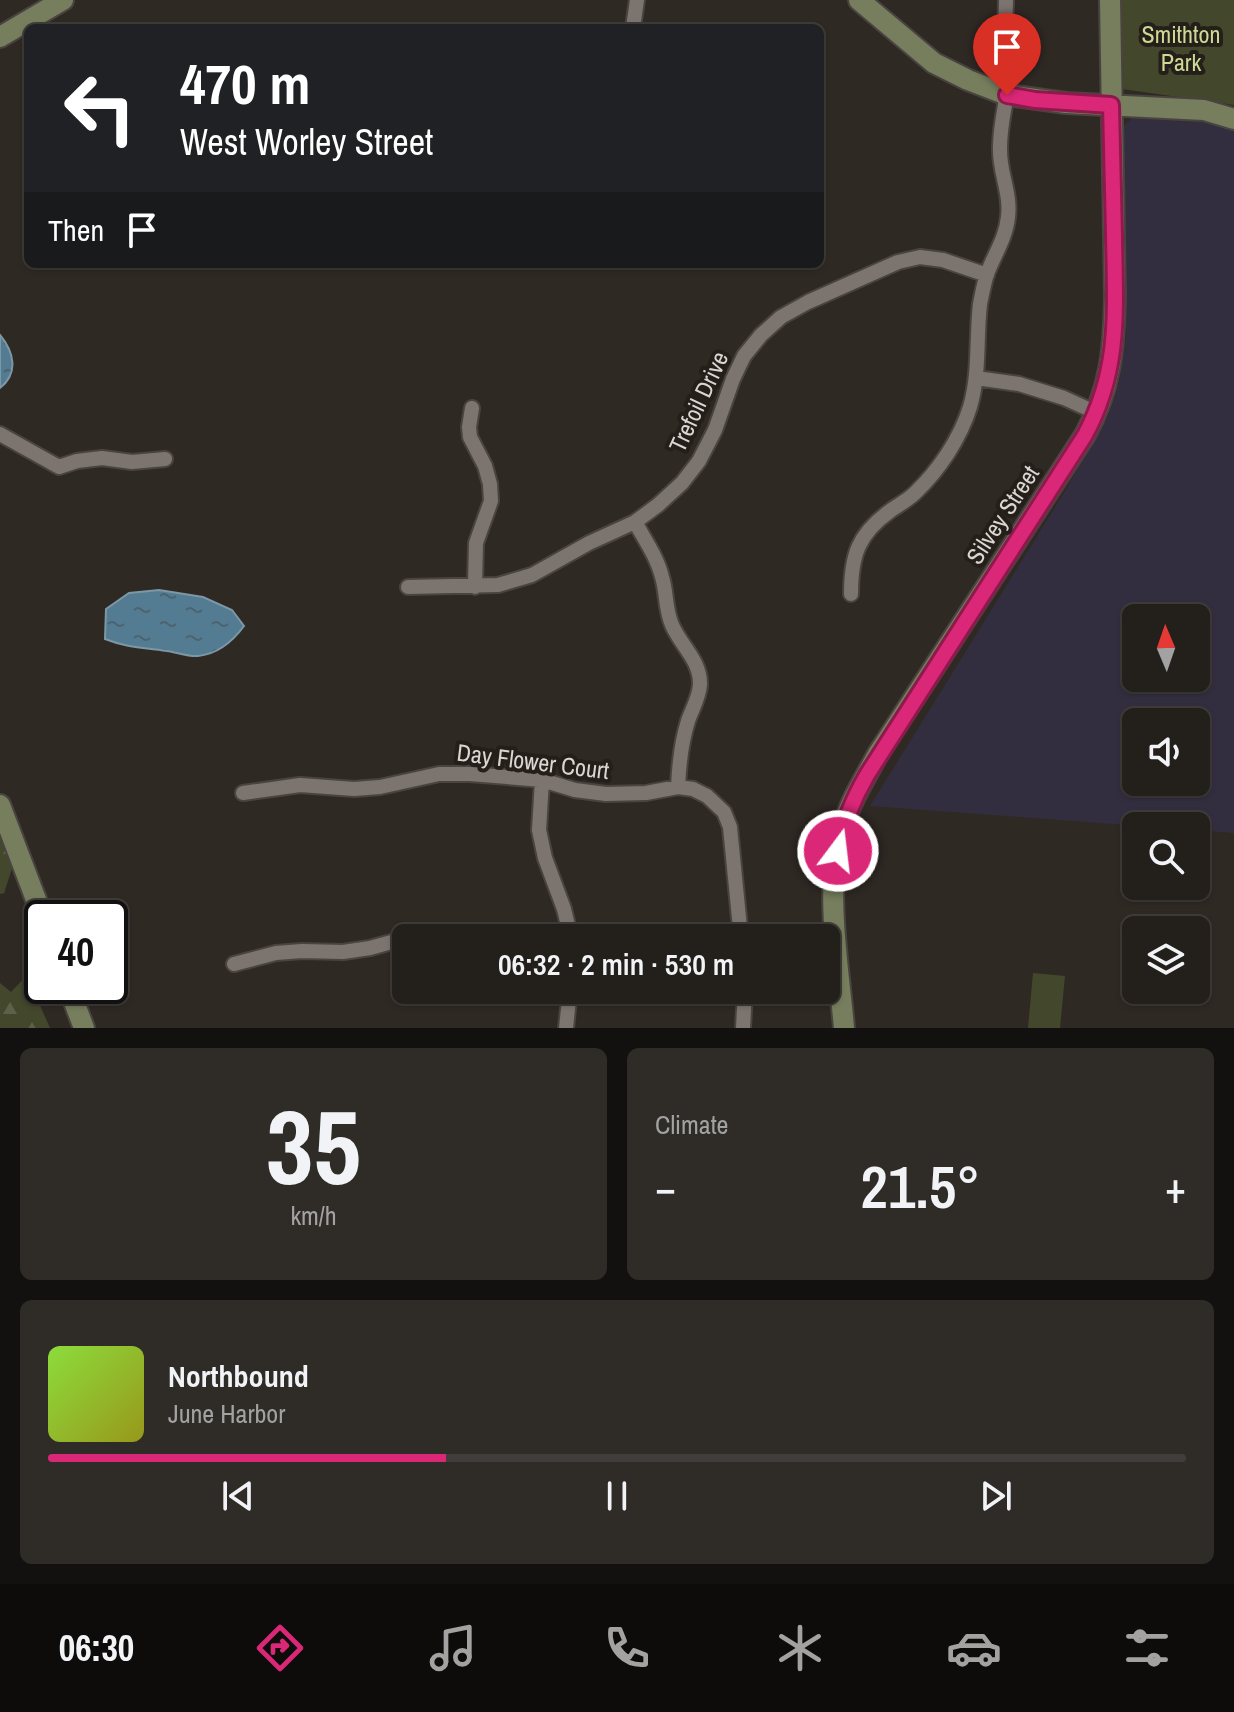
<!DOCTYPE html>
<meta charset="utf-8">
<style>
:root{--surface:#231f1b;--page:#2f2c28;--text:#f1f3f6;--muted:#a3a2a3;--line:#403d3a;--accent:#db2777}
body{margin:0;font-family:"Archivo Narrow",sans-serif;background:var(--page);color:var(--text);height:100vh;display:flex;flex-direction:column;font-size:30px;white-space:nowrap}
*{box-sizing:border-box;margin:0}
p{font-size:26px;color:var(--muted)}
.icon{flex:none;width:44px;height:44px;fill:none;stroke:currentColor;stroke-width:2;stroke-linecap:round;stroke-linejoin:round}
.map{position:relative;height:1028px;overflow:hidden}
.sheet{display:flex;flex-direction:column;gap:20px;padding:20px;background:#13110f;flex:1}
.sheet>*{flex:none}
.guide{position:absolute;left:24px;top:24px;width:800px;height:244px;border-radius:12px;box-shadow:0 2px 6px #0004,0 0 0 2px var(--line);background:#202124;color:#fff;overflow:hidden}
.needle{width:52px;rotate:358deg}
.tools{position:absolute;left:1122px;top:604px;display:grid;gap:16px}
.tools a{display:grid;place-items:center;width:88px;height:88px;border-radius:12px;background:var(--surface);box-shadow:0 2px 6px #0004,0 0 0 2px var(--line);font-size:40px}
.speed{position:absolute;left:24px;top:900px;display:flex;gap:16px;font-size:40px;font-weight:700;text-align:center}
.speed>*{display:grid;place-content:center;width:104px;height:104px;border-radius:50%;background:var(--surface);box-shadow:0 2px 6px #0004,0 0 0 2px var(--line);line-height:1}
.speed .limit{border:4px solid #111;border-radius:12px;background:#fff;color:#111}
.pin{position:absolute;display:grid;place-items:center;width:68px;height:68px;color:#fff;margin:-82px -34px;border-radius:50% 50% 50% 0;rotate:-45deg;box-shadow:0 0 8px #0007}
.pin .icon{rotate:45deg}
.me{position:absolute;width:88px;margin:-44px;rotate:15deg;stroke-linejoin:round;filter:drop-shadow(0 0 6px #0008)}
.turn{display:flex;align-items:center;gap:28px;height:168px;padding:0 24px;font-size:36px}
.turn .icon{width:104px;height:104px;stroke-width:2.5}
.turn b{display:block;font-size:56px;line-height:68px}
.then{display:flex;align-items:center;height:76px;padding:0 24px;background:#0003;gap:16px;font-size:30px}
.big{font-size:60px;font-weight:600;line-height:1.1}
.sheet .tile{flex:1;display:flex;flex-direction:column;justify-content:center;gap:12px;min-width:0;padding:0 28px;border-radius:12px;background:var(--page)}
.sheet .dial{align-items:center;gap:0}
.dial b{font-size:104px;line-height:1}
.song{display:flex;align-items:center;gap:24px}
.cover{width:96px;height:96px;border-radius:12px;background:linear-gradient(135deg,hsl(90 70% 55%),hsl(60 70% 35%))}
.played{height:8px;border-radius:4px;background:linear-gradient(90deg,var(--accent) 35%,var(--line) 35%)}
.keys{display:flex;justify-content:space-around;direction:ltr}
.heat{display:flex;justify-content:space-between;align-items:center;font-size:44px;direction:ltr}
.sheet .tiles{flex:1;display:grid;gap:20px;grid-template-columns:1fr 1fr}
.tile:last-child{grid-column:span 2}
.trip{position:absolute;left:392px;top:924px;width:448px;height:80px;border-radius:12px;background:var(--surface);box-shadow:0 2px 6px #0004,0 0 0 2px var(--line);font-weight:600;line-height:80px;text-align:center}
.tabs{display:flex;height:128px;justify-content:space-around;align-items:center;background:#0e0c0b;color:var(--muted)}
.tabs .icon{width:56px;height:56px}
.tabs .selected{color:var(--accent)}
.tabs b{font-size:36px;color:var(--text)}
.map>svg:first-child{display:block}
.education{fill:#332e3f;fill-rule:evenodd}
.forest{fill:url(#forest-firs)}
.green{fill:#43472b}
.water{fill:url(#water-ripples);stroke:#7c97a6;stroke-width:2}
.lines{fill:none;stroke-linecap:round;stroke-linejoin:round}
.street-casing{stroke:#4a4440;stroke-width:18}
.secondary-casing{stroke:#4a4440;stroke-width:24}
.street{stroke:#7c746f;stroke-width:14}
.secondary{stroke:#767e5d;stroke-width:20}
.route-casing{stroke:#8e194d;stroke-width:20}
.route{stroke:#db2777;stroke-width:14}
.labels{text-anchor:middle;stroke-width:8;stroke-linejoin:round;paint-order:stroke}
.park-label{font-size:24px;fill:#ced996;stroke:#251f1a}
.street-label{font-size:24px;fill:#dbd6d3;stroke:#251f1a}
</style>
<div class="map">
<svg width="1234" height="1028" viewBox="0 0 1234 1028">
<defs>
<pattern id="forest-firs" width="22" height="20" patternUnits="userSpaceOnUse" patternTransform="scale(2)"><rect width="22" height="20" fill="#43472b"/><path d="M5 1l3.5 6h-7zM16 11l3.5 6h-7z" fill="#5e6149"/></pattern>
<pattern id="water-ripples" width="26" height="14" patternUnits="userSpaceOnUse" patternTransform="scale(2)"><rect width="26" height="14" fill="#537c93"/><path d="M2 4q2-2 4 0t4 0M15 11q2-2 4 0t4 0" fill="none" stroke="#4c6471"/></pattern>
</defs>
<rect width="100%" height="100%" fill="#2f2924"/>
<path class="education" d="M1133,117L1199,121L1234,130V833L1196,830V826H1143L870,806L1065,491L1108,416L1120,378L1126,337L1123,127ZM1136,618H1196V678H1136ZM1136,722H1196V782H1136Z"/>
<path class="forest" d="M0,832L14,862L4,893L0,894Z
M33,969L42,976V985L38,1001L50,1028H0V983L11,992Z"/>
<path class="green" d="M1121,0H1234V105L1122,89Z
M1033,973L1065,976L1060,1028H1028Z"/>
<path class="water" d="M0,335C14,352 19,373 0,388Z
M159,590L203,597L232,610L244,626C233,641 218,654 198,656C188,657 176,652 167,651C142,647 128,648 105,639L106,609L129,593Z"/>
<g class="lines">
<defs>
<path id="street" d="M633,28L637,0
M976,378L1019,384L1064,398L1097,413
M472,408L469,427L470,437L485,466L490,484L491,501L476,543L475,587
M0,434L59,467L77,461L102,458L132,462L165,459
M635,522C645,540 657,557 662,577C667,593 665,609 672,625C681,646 701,661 700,685C699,698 692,709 688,721C681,743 679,764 678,787
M408,587L498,585L532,575L589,543L635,522L658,505L682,483L699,461L715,430L733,379L744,356L761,335L781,317L808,302L898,262L920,257L943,260L987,275
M851,594C851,556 858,534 890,511C898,505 908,500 915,493C939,470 960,439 970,407C980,373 976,338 980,304C982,294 984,283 987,274C994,255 1006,238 1008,217C1011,194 1000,174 1000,151C999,123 1009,95 1010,67C1010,55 1006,43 1005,30C1005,20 1006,10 1006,0
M542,780L539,830L545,858L564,909L571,938
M243,793L300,785L354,789L380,787L439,774H470L542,780L575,790L606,794L646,793L678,787L693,789L707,796L724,812L730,827L741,938
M407,938C439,930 469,932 501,938
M234,964L276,953L302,951L343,952L370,948L406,938
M566,1028L570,990
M743,1028L745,990"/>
<path id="secondary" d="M859,0L934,63L968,80L1007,95L1066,103L1204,110L1234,119
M0,37L63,0
M0,805L43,918
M68,986L84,1028
M844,1028C839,967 823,884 843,826C851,800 865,778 878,754L1085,435C1111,388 1114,349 1115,296L1110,0"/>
</defs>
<use href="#street" class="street-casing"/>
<use href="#secondary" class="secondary-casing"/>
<use href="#street" class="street"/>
<use href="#secondary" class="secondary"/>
</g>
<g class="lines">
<defs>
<path id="route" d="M838,851C843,823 853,799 867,775L1085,435C1121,369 1115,308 1114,235C1113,192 1112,148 1111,105L1035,100L1007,95"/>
</defs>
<use href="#route" class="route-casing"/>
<use href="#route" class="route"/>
</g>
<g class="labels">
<g class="park-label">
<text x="1181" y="43">Smithton<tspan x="1181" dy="28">Park</tspan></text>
</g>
<g class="street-label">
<text transform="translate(699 402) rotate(-65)" y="8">Trefoil Drive</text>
<text transform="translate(1003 515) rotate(-57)" y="8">Silvey Street</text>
<text transform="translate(533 762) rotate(7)" y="8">Day Flower Court</text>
</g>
</g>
</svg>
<div class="tools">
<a><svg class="needle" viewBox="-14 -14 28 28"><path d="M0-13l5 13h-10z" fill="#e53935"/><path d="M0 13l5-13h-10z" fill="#a3a2a3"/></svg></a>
<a><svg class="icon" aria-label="sound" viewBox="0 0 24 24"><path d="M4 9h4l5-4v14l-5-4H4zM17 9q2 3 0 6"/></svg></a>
<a><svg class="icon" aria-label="search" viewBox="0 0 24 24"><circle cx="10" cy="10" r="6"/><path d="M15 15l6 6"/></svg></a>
<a><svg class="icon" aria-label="layers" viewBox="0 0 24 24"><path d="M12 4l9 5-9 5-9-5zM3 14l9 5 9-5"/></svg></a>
</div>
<div class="speed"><div class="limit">40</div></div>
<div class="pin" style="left:1007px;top:95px;background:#d93025"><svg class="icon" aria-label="arrive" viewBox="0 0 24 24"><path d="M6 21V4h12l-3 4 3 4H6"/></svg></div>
<svg class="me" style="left:838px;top:851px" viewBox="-20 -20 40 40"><circle r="17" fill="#db2777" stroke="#fff" stroke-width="3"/><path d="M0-11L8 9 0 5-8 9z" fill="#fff"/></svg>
<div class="trip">06:32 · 2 min · 530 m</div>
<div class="guide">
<div class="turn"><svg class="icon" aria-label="left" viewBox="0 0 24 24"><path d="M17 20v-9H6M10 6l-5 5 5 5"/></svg><div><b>470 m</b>West Worley Street</div></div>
<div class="then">Then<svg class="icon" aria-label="arrive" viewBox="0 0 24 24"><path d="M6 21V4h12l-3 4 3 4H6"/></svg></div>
</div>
</div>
<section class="sheet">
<div class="tiles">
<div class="tile dial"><b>35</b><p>km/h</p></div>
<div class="tile"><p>Climate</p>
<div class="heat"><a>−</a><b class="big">21.5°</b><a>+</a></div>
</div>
<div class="tile">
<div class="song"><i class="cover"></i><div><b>Northbound</b><p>June Harbor</p></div></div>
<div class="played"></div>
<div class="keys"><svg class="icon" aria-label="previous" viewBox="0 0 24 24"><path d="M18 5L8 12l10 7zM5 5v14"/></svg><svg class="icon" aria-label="pause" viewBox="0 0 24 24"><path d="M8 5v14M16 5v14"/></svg><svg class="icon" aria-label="next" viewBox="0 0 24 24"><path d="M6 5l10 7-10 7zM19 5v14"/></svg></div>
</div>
</div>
</section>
<nav class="tabs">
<b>06:30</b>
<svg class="icon selected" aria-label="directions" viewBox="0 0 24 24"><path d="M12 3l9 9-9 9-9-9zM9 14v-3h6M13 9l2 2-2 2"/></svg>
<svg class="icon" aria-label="music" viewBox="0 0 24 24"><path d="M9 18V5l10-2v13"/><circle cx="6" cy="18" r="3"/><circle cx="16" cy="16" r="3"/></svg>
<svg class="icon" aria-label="phone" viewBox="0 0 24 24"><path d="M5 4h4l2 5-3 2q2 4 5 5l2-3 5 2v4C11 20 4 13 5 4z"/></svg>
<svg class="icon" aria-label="climate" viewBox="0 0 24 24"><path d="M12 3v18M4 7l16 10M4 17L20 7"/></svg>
<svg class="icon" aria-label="car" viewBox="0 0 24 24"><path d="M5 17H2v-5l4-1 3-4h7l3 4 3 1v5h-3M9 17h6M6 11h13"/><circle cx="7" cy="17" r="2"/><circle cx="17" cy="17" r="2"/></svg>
<svg class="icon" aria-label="filters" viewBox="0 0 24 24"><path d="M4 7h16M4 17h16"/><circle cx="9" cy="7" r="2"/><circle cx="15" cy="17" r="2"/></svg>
</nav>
